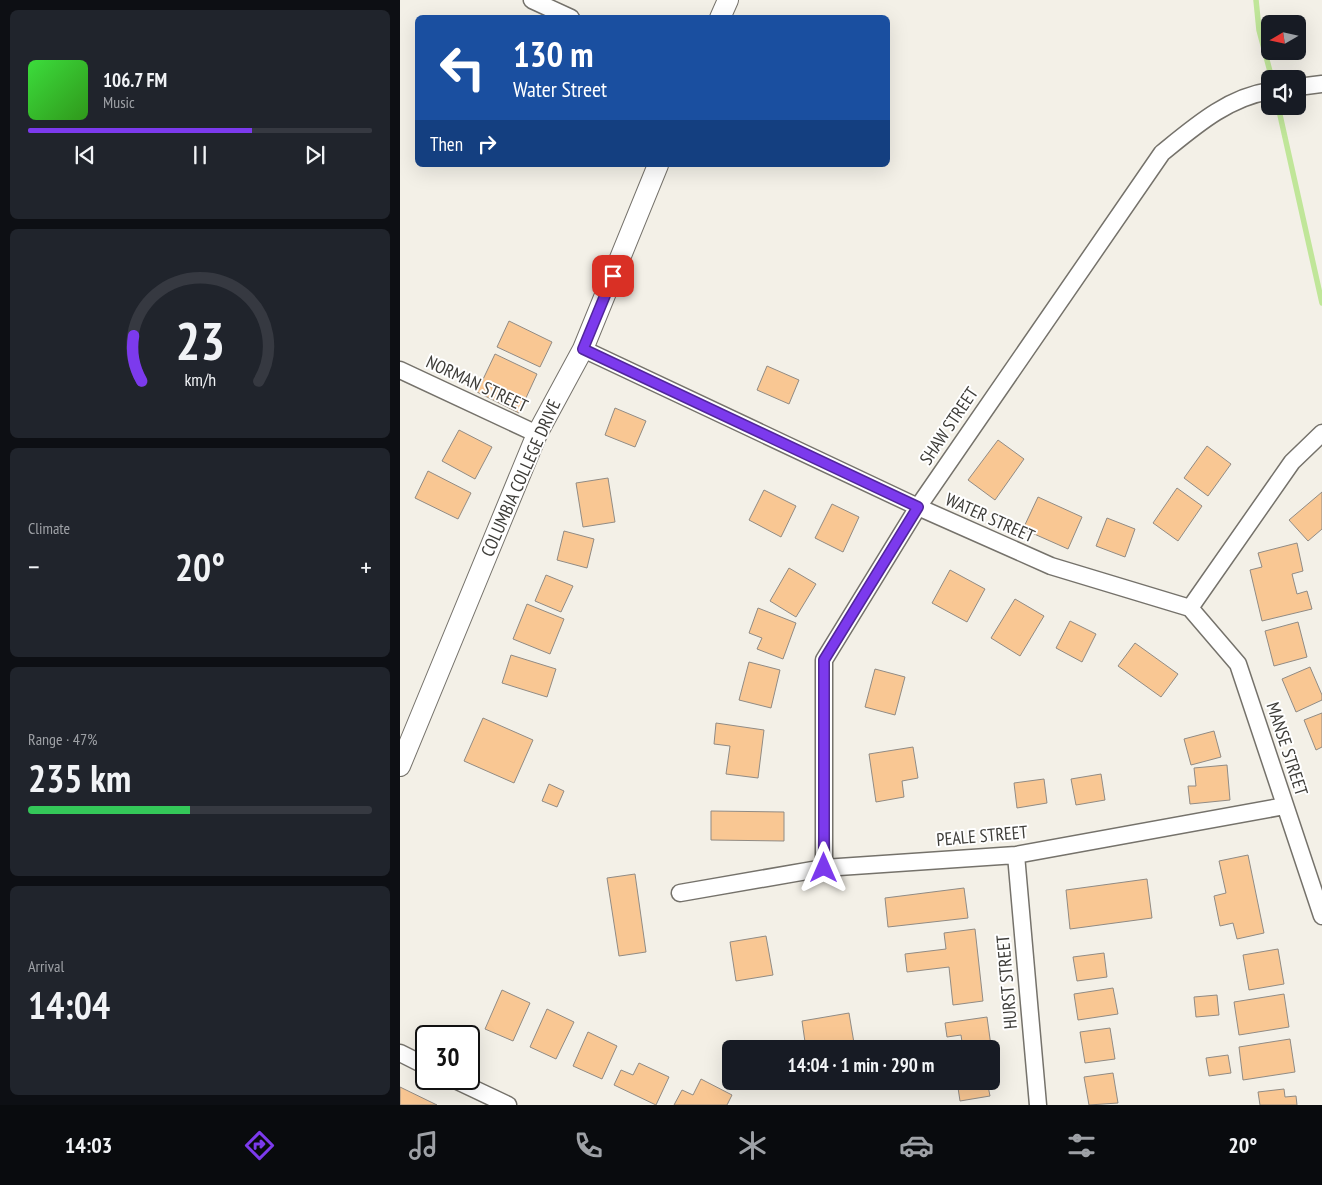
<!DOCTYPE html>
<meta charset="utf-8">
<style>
:root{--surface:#171b24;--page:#20242c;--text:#f1f3f6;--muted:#9ea1a6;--line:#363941;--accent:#7c3aed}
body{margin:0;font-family:"PT Sans Narrow",sans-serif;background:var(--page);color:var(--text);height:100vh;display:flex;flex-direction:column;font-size:19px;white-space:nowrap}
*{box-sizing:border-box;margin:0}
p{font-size:16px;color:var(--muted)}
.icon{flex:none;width:28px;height:28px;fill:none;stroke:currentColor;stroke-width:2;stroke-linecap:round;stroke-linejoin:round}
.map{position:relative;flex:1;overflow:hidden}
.details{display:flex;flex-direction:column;gap:10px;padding:10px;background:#0d0f14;width:400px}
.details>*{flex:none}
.banner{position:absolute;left:15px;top:15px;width:475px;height:152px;border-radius:8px;box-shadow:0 5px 20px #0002;background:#1a4fa0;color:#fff;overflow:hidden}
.needle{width:32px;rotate:261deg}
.tools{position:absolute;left:861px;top:15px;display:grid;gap:10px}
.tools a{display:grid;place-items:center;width:45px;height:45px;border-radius:8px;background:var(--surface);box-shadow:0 5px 20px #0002;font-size:25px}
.speed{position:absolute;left:15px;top:1025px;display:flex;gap:10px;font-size:25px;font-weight:700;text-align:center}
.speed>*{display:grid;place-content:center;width:65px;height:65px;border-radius:50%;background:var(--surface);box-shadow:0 5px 20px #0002;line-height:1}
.speed .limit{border:2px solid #111;border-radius:8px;background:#fff;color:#111}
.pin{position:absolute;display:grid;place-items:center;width:42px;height:42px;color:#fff;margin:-21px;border-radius:10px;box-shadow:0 2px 8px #0006}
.me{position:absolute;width:55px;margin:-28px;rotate:0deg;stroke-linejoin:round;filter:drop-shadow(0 0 4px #0008)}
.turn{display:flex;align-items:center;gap:18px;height:105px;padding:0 15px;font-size:22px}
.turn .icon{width:65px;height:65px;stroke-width:2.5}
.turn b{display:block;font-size:35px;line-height:42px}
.then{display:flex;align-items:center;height:48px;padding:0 15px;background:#0003;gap:10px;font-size:19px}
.big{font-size:38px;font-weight:800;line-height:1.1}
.details .card{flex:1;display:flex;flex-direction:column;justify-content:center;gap:8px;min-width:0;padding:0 18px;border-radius:8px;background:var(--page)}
.details .dial{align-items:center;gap:0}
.dial svg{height:130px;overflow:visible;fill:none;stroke:var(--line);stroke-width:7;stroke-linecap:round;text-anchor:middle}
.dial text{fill:var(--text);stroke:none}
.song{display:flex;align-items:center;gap:15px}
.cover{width:60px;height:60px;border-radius:8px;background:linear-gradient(135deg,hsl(120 70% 55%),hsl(110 70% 35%))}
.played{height:5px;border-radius:2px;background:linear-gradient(90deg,var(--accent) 65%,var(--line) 65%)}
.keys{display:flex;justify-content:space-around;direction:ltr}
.heat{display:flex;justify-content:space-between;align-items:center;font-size:28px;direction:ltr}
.charge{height:8px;border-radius:4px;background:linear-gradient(90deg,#34c759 47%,var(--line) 0)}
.trip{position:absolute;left:322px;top:1040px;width:278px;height:50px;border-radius:8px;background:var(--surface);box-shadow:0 5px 20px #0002;font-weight:800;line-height:50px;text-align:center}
.tab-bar{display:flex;height:80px;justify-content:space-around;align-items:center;background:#090b0e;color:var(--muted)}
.tab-bar .icon{width:35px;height:35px}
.tab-bar .active{color:var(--accent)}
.tab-bar b{font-size:22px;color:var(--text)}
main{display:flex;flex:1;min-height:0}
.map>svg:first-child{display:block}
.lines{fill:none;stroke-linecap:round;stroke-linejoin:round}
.stream{stroke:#c0e699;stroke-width:5.5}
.building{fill:#f9c793;stroke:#918b84}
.minor-casing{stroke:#75726b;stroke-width:19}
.tertiary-casing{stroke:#75726b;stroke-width:22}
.minor{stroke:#fff;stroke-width:16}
.tertiary{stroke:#fff;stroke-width:20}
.route-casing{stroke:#51269a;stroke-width:12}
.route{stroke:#7c3aed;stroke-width:9}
.labels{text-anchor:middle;stroke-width:4;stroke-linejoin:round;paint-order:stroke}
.street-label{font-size:18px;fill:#3e3d39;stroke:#fff}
</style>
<main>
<section class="details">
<div class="card">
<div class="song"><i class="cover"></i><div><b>106.7 FM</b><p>Music</p></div></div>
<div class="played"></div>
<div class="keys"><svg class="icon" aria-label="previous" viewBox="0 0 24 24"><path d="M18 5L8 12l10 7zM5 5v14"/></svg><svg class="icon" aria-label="pause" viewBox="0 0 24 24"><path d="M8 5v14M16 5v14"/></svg><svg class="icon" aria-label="next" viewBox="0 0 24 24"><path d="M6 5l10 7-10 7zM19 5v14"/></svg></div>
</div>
<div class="card dial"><svg viewBox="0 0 100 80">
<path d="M14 69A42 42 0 1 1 86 69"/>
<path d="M14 69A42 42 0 0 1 9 41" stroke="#7c3aed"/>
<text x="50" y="56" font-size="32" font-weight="700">23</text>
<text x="50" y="72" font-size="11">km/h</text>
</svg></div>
<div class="card"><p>Climate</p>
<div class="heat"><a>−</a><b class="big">20°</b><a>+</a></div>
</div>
<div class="card"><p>Range · 47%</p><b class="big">235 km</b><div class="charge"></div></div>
<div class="card"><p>Arrival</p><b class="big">14:04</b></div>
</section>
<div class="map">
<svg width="922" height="1105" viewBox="0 0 922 1105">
<rect width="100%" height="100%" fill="#f3f0e7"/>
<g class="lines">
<path class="stream" d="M856,0L859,30L872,79
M878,106L922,303"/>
</g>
<path class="building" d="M109,321L152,342L140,367L97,347Z
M95,354L137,374L119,413L77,392Z
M367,366L399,380L389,404L357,390Z
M215,408L246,421L235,447L205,435Z
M59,430L92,447L75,479L42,461Z
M598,440L624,459L595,500L568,480Z
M807,446L831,464L808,496L784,478Z
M28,471L71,493L58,519L15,498Z
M208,478L215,522L183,527L176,483Z
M777,488L802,506L778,541L753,523Z
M364,490L396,506L381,537L349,520Z
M922,492V529L908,541L889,520Z
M638,497L682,517L668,549L623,529Z
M432,504L459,517L443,552L415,538Z
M707,518L735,529L725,557L696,546Z
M164,531L194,539L187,568L157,560Z
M897,543L903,571L892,574L897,594L907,591L912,609L862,621L850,570L862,567L858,553Z
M389,568L416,584L396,617L370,601Z
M550,570L585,589L567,622L532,603Z
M146,575L173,586L161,612L135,601Z
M615,599L644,616L620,656L591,638Z
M127,604L164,619L150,654L113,639Z
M358,608L396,623L383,659L357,649L362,638L349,633Z
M670,621L696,634L682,662L656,648Z
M898,622L907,657L874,666L865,631Z
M735,643L778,674L761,697L718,666Z
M111,655L156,669L147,697L102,683Z
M349,662L380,670L371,708L339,700Z
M910,667L922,695V700L896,712L882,679Z
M475,669L505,677L495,715L465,707Z
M922,713V747L916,750L904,720Z
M83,718L133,740L114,783L64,761Z
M316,723L364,730L358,778L326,774L330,746L314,744Z
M814,731L821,757L791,765L784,739Z
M513,747L518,778L502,781L504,797L476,802L469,754Z
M827,765L830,800L790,804L788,786H796L794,768Z
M701,774L705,800L676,805L671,779Z
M644,779L647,803L617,808L614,783Z
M149,784L164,791L157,807L142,801Z
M311,811L384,812V841L311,840Z
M848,855L864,933L837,939L833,923L820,926L814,896L826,893L819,861Z
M235,874L246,952L219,956L207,878Z
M747,879L752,918L670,929L666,890Z
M564,888L568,918L488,927L485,898Z
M575,929L583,1001L553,1005L549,967L507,972L505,954L546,949L544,933Z
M366,936L373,975L336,981L330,942Z
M878,949L884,984L849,990L843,955Z
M704,953L707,977L677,981L673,957Z
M713,988L718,1014L678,1020L674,994Z
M102,990L130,1003L113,1041L85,1029Z
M884,994L889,1027L839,1035L834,1002Z
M817,995L819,1015L796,1017L794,997Z
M147,1009L174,1022L156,1059L130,1047Z
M449,1013L455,1049H406L402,1021Z
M587,1017L591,1046L563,1049L561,1035L547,1037L545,1023Z
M710,1028L715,1059L685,1063L680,1032Z
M188,1032L217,1046L202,1079L173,1066Z
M890,1039L895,1072L843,1080L839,1047Z
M828,1055L831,1073L809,1076L806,1058Z
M239,1063L269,1077L256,1105L214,1085L221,1070L233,1075Z
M713,1073L718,1103L689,1105L684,1077Z
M301,1079L332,1095L327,1105H274L282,1090L293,1095Z
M557,1081H587L590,1096L560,1101Z
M0,1087L37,1105H0Z
M884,1089L885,1097L896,1096L897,1105H860L858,1092Z"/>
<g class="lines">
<defs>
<path id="minor" d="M132,0L171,18
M898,87L922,84
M183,349L518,507L651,566L790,608
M0,370L137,434
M790,608L838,664L922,916
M790,608L892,462L922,433
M616,855L638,1105
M424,868V660L518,507L762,153C794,127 828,97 870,91
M280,893L424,868L616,855L885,806
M0,1053L26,1066
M53,1079L108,1105"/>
<path id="tertiary" d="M320,18L328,0
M0,766L137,434L183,349L258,165"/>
</defs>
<use href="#minor" class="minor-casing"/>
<use href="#tertiary" class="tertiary-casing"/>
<use href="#minor" class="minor"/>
<use href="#tertiary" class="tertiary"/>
</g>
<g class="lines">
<defs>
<path id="route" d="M213,276L183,349L518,507L424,660V868"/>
</defs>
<use href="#route" class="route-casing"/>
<use href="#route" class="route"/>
</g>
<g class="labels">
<g class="street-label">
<text transform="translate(77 384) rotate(25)" y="6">NORMAN STREET</text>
<text transform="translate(549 426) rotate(-56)" y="6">SHAW STREET</text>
<text transform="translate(121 478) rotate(-66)" y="6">COLUMBIA COLLEGE DRIVE</text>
<text transform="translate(590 518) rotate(24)" y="6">WATER STREET</text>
<text transform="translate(887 749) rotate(72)" y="6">MANSE STREET</text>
<text transform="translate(582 836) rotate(-5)" y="6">PEALE STREET</text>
<text transform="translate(607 982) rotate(-95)" y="6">HURST STREET</text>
</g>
</g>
</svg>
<div class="tools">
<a><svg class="needle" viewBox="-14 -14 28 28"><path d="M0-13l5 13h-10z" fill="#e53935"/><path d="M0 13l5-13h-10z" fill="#9ea1a6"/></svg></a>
<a><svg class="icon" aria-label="sound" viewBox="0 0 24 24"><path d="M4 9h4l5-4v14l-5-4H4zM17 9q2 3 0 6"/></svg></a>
</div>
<div class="speed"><div class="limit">30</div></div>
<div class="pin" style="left:213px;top:276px;background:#d93025"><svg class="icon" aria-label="arrive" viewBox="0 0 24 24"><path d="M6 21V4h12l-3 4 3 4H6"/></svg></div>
<svg class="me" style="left:424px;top:868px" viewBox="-20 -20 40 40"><path d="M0-17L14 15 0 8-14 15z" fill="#7c3aed" stroke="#fff" stroke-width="4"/></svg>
<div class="trip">14:04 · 1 min · 290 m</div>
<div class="banner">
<div class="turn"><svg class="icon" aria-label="left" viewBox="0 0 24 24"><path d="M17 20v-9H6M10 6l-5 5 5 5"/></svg><div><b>130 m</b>Water Street</div></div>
<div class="then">Then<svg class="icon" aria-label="right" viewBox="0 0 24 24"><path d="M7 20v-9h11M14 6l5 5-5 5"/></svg></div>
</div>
</div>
</main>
<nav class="tab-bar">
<b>14:03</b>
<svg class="icon active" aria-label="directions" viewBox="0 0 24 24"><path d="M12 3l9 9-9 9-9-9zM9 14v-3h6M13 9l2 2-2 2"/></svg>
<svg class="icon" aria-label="music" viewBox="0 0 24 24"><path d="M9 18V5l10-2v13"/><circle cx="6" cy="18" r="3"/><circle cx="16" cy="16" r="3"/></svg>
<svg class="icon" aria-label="phone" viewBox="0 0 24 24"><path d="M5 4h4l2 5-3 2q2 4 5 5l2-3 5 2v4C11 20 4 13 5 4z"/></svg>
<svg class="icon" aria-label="climate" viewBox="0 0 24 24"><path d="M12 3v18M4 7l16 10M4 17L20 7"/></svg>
<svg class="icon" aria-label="car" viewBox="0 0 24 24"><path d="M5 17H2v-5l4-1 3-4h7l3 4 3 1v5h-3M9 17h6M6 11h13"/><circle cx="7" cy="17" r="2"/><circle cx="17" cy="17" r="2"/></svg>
<svg class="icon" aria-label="filters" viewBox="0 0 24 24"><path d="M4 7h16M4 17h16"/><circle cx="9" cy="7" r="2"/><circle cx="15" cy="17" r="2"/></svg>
<b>20°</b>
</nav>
